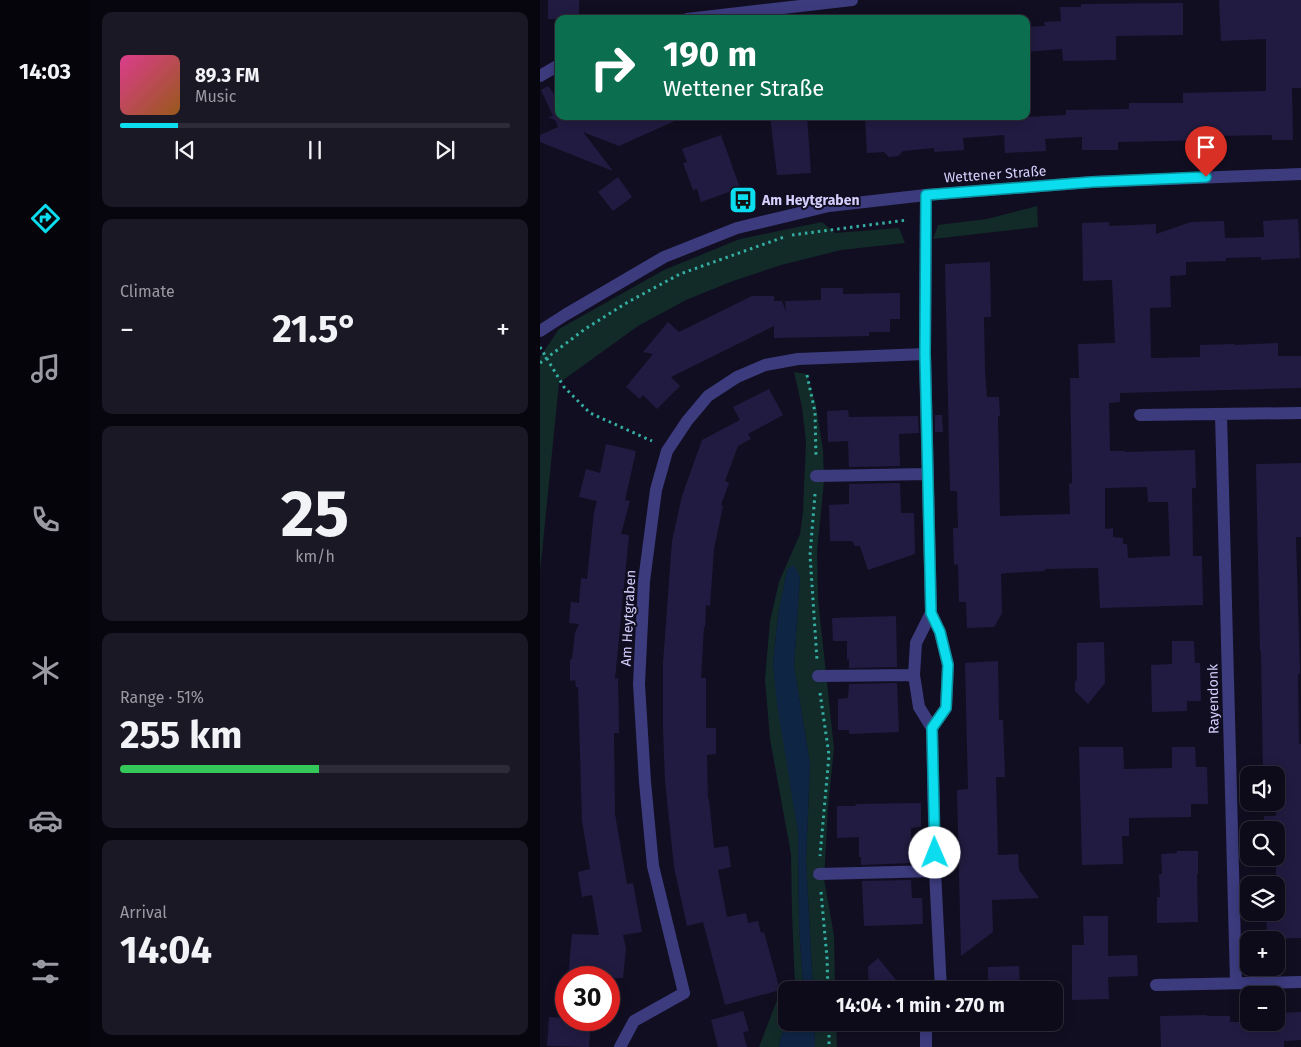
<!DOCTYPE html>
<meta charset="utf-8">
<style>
:root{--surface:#0d0a19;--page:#1b1826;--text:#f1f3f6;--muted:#9a9aa2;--line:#2d2b38;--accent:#0bddee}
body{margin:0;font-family:"Fira Sans",sans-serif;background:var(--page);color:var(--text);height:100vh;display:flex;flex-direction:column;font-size:19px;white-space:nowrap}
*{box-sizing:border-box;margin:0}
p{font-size:16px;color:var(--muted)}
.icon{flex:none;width:28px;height:28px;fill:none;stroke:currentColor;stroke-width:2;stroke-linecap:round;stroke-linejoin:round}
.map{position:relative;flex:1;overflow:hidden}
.panel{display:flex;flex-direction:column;gap:12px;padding:12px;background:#07060e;width:450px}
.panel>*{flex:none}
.guide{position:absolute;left:15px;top:15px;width:475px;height:105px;border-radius:10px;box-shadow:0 2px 12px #0003,0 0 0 1px var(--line);background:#0b6e4f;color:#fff;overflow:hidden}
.fabs{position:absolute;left:700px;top:766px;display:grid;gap:10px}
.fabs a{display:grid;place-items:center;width:45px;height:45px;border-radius:10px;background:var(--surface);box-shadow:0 2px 12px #0003,0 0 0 1px var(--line);font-size:25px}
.speed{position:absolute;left:15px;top:966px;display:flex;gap:10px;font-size:25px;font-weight:700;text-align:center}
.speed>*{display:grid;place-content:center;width:65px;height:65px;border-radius:50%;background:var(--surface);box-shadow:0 2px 12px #0003,0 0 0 1px var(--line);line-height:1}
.speed .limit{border:8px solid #d22;background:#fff;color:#111}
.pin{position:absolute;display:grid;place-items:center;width:42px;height:42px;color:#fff;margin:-51px -21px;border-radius:50% 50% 50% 0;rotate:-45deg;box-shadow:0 0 5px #0007}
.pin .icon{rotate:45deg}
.me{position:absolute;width:55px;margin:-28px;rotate:359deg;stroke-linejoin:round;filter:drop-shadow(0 0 4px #0008)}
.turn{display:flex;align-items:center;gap:18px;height:105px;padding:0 25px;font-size:22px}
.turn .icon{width:65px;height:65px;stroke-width:2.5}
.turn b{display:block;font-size:35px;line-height:42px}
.big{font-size:38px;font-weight:700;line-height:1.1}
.panel .widget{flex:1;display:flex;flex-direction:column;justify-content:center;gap:8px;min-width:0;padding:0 18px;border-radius:10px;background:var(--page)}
.panel .dial{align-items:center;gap:0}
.dial b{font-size:65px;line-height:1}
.song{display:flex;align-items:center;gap:15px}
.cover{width:60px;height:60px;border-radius:8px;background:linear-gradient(135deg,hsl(330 70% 55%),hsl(30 70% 35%))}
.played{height:5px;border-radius:2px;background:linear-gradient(90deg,var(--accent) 15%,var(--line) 15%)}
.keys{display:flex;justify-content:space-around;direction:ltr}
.heat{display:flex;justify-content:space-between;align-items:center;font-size:28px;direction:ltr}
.charge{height:8px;border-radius:4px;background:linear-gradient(90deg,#34c759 51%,var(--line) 0)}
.trip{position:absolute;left:238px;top:981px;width:285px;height:50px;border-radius:10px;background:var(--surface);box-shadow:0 2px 12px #0003,0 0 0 1px var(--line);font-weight:700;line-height:50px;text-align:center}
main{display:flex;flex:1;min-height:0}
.menu{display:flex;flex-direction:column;width:90px;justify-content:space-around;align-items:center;background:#05040a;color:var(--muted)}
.menu .icon{width:35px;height:35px}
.menu .selected{color:var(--accent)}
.menu b{font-size:22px;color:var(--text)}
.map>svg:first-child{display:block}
.green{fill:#122b29}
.water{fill:#0f2544}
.building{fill:#221b41;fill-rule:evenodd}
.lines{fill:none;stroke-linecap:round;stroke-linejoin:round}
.path{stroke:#34aea3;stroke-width:3;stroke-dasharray:2.5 4;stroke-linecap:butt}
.minor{stroke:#3c3b7e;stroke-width:12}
.tertiary{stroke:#3c3b7e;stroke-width:12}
.route-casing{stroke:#07909b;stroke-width:12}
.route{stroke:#0bddee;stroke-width:9}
.labels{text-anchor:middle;stroke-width:4;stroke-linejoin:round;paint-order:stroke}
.street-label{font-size:14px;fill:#d5d0fd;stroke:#110e21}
.poi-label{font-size:14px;font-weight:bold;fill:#d5d0fd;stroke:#110e21;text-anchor:start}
</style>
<main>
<nav class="menu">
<b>14:03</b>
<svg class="icon selected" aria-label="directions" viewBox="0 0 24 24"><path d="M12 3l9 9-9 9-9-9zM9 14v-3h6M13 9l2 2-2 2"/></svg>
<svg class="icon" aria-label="music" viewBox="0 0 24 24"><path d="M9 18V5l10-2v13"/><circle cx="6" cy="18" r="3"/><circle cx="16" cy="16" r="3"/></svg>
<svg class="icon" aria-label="phone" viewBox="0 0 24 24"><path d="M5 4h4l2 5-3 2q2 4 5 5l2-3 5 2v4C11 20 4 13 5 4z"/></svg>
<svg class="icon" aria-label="climate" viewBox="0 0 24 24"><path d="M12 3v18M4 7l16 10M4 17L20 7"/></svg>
<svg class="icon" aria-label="car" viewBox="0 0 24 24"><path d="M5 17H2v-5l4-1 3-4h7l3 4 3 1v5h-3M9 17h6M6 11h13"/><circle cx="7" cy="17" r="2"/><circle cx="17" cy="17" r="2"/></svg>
<svg class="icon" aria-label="filters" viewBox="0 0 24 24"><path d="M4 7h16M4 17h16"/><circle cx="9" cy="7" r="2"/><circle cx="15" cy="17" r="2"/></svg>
</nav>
<section class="panel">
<div class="widget">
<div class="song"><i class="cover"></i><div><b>89.3 FM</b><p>Music</p></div></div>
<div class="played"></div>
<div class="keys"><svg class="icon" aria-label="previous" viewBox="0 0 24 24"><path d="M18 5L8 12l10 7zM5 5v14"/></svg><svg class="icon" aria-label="pause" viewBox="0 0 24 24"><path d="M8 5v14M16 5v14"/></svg><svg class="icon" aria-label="next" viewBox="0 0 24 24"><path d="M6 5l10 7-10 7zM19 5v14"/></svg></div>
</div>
<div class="widget"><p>Climate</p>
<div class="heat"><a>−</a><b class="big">21.5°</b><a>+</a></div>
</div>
<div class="widget dial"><b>25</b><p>km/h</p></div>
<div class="widget"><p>Range · 51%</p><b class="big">255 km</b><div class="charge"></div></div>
<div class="widget"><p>Arrival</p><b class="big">14:04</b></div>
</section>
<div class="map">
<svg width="761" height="1047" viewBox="0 0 761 1047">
<rect width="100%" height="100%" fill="#110e21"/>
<path class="green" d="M497,206L498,227L393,239L398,225L447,219Z
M282,222L295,233L359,228L365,243L301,250L241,265L193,281L146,300L98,326L19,383L0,572V357L19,329L124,270L200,239Z
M254,372L267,374L276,406L283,450L284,481L277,551L278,599L294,748L288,807L284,879L294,936L295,990H273L266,861L270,764L254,666L260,577L247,570L238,616L233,664L258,833L259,926L263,985L261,990H246V1022L247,1023L241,1037L239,1047H219L241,990L255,986L252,913L251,854L230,739L225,679L230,621L239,582L260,534L263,512L266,442L262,407Z
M274,1023H296L297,1047H275Z"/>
<path class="water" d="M254,565L260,577L254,666L270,764L266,861L273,990H261L263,985L259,926L258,833L237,704L233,664L238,616L247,569Z
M247,1023H274L275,1047H239L241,1037Z"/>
<path class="building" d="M8,0H39V19H8Z
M679,0H761V88H752L753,140H732V135L677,136V140L578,142V150H542V137L505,139L506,151L465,153L464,135L423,138L424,150L394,152V148L363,151L358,156L349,157L344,152L327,153L325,118L360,116H463V118L526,115V110L589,109V103H643V93L726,91V39L681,41Z
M643,3V35L576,36V60L523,61L522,49L486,52V27L505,26L504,22L521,21L520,7H541V4Z
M8,86L19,100V116H146L79,146L43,132L73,171L0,142V135L18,127L15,120L7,117L13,116L1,90Z
M230,116H267L271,173L237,175Z
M181,135L200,188L161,202L157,189L153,190L143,163L147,162L142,149Z
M78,177L92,197L73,211L58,192Z
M758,219L760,258L721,260V257L686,258V261L646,262V275L630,276L631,307L610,308L611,358L660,357V345L695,344V345L738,343V356H761V388L580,393V402L569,403L570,451H585V452L655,450L656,488H652L653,556H662L663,605L560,608L558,568L505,569V571L466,573L461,574L462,613L454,627L427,628L426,602H419L418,564L414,565L413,528H418L417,491H410L405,264L450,262L451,317H444L445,372L447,397H459L460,416H458L460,516L530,514L529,484L532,483L530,378H539L538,344L575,343L572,280L543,281L542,223L569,222V226L616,224V234L651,222L684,221L685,238L724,237L723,221ZM607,487L608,502H628L630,556L588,558L587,544H583V538L573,537V528L565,529V488Z
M281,288H303V294L360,293V319H350V332H329V336L234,338V326L131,377L140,386L117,409L103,395L100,399L86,387L113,354L103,352L128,322L139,332L212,296H234V301H242L246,312L245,301L281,300Z
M229,389L243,415L208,434L211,439L198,446L185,481L189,483L181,505L183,506L174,549L170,606L166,605L165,627H164L161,678H166V728H176V754L167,755L168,799H169L174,848L188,846L191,867L178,870L187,917L206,913L208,923L218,921L221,933L224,932L240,990L185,1005L163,922L147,926L134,867L125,781L123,728V663L129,582L132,541L142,496L162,440L200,420L193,407Z
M308,410L309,417L378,416L379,433L359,434L360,466L309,467L308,441L288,442L287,411Z
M395,415H402L403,432H395Z
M66,444L96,451L85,500L90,501L81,534L89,535L75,679L78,678L79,733H74L75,814L87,884L93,883L102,932L83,935L86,948L83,978H28L32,934L59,935L52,895L42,897L38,872L50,869L42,821L38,687H36L35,680L30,681V660L32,659L35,633L39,624L29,623L31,602L39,603L41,578L47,579L54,512L57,501L39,497L46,469L60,473Z
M761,463V537H756L760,674H758L759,744H761V938L727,939L726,912H736V863L725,864V858H736V830H724V816H736V775H723L721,651H720L716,464Z
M360,483L361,513H374L375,554L328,570L320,546H315L312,541H290L289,505L309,504V484Z
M356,616L357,667L309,668V659L307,660V641H293L292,618Z
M632,641H654L655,663H660L661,701H647V711L612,712L611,665L632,664Z
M564,642L565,683L548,704L535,691V682L537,679V643Z
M458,661L459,720H463L465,777H456L458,855L478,854L479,870L499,898L452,900L453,932L421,956L417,790L428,789L425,663Z
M357,683L359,732L309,734V730H298V699L308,698L309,684Z
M539,747H583L584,769L632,768V747H655L656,767H667L668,804H651V817L589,818V836H582L583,864L542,865Z
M381,803V827L371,828V863L321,865V857H319V837L297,838V806H315L316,804Z
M637,851H658V874H657L658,922L617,923V897H620L619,874H622L621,854L637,853Z
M371,880L372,898H382L383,924L324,926L322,881Z
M543,916H568V956L597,955L598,976L568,977L569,999L532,1000V945H544Z
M338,958L356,980L357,990H329L328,967Z
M479,966L480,990H448V967Z
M203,1011L209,1031L203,1032L207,1047H178L171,1020Z
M761,1012V1040L744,1041V1047H621L620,1016L667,1015V1016H690V1022H736V1013Z
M9,1017L26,1018V1020H51L49,1047L7,1046Z
M330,1022H357V1031L331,1032Z
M449,1022H471V1031L449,1032Z"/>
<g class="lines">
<path class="path" d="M252,235L367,220
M0,347L24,387L50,413L112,441
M0,363L45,329L88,302L140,274L244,237
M267,375L275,412L276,458
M275,494L270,555L277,660
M280,693L289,755L280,856
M281,892L287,958L288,990
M289,1022V1047"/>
<path class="minor" d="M147,19L312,0
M0,76L19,65
M385,354L391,613L400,632L408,665L406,708L392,728
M681,414L696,983
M600,415L761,413
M276,476L388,474
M391,613L376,643L374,675L379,707L392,728L395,871L401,990
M278,676L374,675
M279,874L395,871
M616,985L761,982
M386,1022V1047
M80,1047L94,1021L144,993L113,866L105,782L99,684L104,581L116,490L127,451L147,421L168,396L197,377L225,365L258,359L385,354L386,195"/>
<path class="tertiary" d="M0,331L25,315L124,257L197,228L289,206L386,195L552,182L761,174"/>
</g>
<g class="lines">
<defs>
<path id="route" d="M395,853L392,728L406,708L408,665L400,632L391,613L385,354L386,195L552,182L666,177"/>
</defs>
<use href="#route" class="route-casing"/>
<use href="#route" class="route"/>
</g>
<defs>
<symbol id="bus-square" viewBox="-11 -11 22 22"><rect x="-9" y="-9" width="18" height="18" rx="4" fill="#0bddee" stroke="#110e21"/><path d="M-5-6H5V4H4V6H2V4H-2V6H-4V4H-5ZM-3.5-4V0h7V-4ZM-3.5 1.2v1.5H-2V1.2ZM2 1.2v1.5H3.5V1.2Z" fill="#111"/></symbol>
</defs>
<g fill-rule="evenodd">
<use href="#bus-square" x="187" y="184" width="32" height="32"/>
</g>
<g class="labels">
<g class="street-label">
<text transform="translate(455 174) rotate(-4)" y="5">Wettener Straße</text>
<text transform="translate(88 618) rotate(-87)" y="5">Am Heytgraben</text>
<text transform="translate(673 699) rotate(-91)" y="5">Rayendonk</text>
</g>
<g class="poi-label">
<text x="222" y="205">Am Heytgraben</text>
</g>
</g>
</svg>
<div class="fabs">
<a><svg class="icon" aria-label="sound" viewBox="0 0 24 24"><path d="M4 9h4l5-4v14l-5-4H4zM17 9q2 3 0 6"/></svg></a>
<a><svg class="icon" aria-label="search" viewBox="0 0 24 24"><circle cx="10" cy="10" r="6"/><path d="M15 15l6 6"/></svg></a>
<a><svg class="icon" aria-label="layers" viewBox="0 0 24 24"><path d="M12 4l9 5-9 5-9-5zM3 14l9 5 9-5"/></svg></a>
<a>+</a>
<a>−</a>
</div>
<div class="speed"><div class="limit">30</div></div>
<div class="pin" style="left:666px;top:177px;background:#d93025"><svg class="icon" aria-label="arrive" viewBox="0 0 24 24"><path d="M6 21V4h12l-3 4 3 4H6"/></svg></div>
<svg class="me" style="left:395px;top:853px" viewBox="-20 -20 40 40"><circle r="19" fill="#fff"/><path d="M0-13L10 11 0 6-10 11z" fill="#0bddee"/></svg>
<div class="trip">14:04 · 1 min · 270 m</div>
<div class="guide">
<div class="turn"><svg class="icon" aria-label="right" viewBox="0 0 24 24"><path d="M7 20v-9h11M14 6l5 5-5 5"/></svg><div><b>190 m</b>Wettener Straße</div></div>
</div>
</div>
</main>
